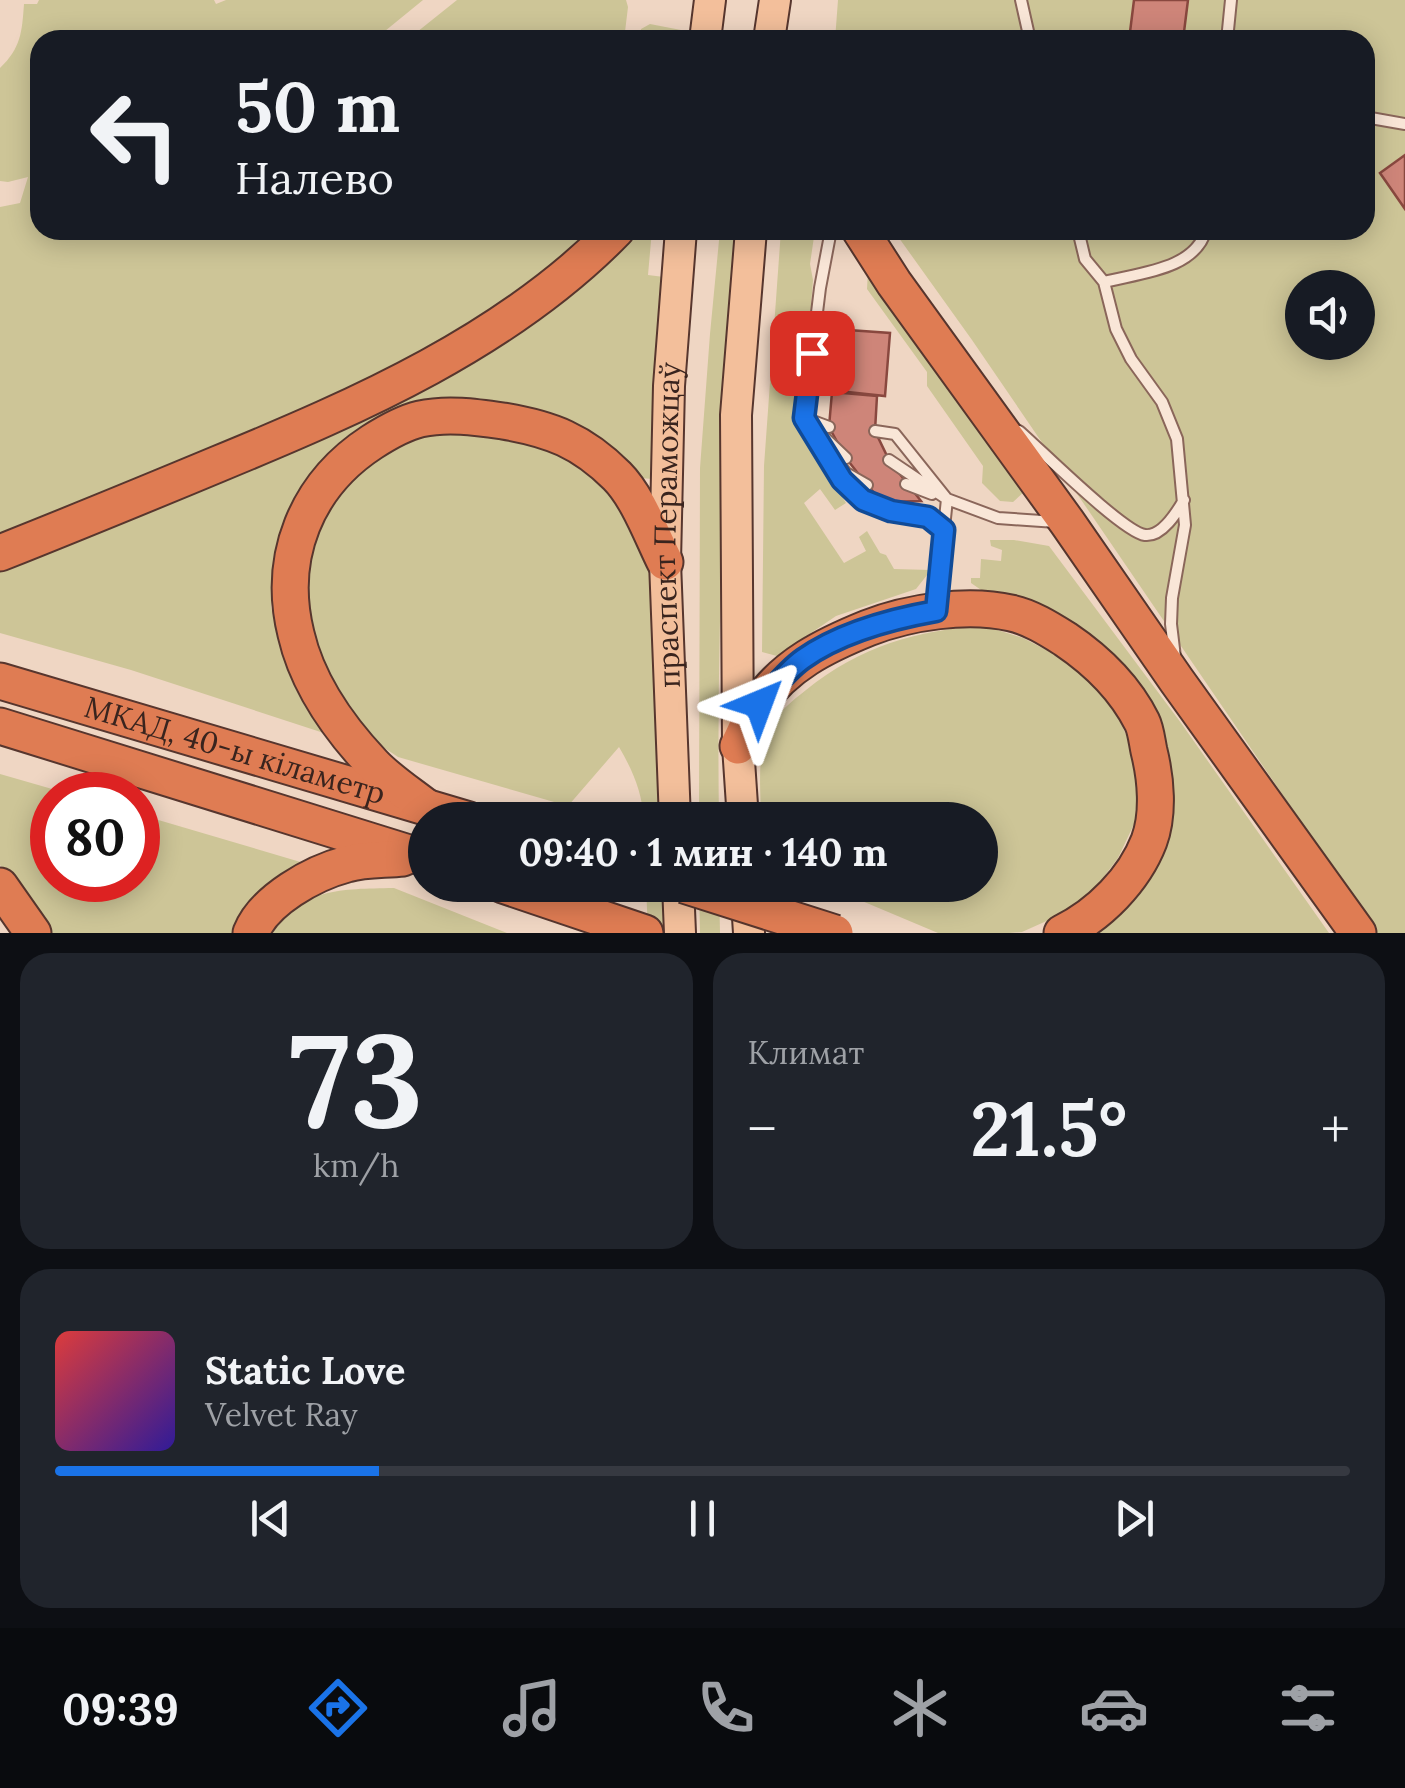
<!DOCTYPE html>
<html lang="ru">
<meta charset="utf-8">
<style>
:root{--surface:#171b24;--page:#20242c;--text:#f1f3f6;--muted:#9ea1a6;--line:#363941;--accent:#1a73e8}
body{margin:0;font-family:Lora,serif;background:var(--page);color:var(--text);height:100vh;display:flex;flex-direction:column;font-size:38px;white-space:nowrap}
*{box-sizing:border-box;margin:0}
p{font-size:32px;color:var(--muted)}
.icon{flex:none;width:55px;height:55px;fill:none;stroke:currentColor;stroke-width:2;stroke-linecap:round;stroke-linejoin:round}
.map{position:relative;height:933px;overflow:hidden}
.side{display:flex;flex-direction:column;gap:20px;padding:20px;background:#0d0f14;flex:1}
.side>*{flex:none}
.guide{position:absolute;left:30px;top:30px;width:1345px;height:210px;border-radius:30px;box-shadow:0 5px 25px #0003;background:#171b24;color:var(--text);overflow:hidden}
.tools{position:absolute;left:1285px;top:270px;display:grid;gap:20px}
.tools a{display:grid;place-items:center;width:90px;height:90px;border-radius:50%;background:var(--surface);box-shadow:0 5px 25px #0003;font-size:50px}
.speed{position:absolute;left:30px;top:772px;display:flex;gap:20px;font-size:50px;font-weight:700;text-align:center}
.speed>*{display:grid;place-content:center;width:130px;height:130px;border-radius:50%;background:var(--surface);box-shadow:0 5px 25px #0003;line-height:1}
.speed .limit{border:15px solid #d22;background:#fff;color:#111}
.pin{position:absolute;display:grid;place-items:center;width:85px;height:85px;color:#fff;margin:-42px;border-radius:20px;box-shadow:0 5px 15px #0006}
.me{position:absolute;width:110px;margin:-55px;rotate:44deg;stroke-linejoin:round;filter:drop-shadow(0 0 8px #0008)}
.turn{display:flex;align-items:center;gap:35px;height:210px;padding:0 40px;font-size:45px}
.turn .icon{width:130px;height:130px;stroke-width:2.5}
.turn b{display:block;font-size:70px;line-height:85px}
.big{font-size:75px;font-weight:700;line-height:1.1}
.side .card{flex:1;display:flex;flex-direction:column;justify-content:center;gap:15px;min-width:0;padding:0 35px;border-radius:30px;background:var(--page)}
.side .dial{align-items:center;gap:0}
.dial b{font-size:130px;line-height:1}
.song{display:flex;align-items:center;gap:30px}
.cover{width:120px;height:120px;border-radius:15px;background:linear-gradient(135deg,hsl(0 70% 55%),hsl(250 70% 35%))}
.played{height:10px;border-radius:5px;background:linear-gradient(90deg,var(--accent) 25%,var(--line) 25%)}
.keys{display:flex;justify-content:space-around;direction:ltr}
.heat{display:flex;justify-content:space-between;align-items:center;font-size:55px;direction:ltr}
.side .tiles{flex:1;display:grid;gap:20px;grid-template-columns:1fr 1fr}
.card:last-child{grid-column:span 2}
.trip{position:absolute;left:408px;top:802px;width:590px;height:100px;border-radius:50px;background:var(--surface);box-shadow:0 5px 25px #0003;font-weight:700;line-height:100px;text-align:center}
.tabs{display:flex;height:160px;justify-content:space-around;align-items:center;background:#090b0e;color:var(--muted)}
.tabs .icon{width:70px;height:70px}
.tabs .active{color:var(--accent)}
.tabs b{font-size:45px;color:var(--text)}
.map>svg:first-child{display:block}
.green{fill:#cdc597;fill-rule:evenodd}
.building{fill:#ce8579;stroke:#89483f;stroke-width:2.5}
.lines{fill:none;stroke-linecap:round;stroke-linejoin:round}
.lane-casing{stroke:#8a665a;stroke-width:14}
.primary-casing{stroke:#57362e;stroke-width:34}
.highway-casing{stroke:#57362e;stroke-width:39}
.lane{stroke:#f9e6d7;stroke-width:10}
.primary{stroke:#f3bf9b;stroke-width:30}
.highway{stroke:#df7c53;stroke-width:35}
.highway-bridge-casing{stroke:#57362e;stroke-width:39;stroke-linecap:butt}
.highway-bridge{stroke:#df7c53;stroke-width:35}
.route-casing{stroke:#114b97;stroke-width:25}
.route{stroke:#1a73e8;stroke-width:18}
.labels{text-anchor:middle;stroke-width:10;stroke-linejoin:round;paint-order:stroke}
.street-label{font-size:30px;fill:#39241e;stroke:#f6e3d3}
</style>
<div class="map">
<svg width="1405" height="933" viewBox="0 0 1405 933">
<rect width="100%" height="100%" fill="#efd6c3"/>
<path class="green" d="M39,0H214L216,4L226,0H423L374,40H40V230H597L573,255L419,360L0,545V207L20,203L28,177L8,182L0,181V68C21,48 22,32 24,4H37Z
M457,0H626L628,7L624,40H407Z
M838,0H1405V933H1377L972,340L899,238L890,230H1365V40H835ZM1302,288H1358V342H1302Z
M650,24L681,30L683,40H640L641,29Z
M631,230H652L648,275L664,277L653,479L639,478L583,431L541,411L474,400L301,491L282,530L271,607L278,639L289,666L336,737L131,670L0,633V569L94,535L184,497L274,455Z
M720,230H738C726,427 716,623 719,820H699L700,468L710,334Z
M781,230H815L810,264L813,280L801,430L846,503L835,510L820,489L804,503L844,563L866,551L859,537L867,531L880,553L886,555L894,569L931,570L916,589L836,616L777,656L762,652L764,466Z
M868,271L1026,490L1013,502L1000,501L982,483L983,466L927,386V372L867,289Z
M423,429L534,438L610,484L646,545L654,595L662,820H644C642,792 633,771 619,747L568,806L398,757L368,737L336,700L299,603L310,538L349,472Z
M990,540H1014L1049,546L1181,723L1329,933H1085L1132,893L1146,703L971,583V578H980L981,559L1001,561L1002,550L991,546Z
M985,626L1023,638L1060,657L1093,679L1113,707L1129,741L1138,780L1135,822L1118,858L1091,894L1051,919L1022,932L1009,933H938L824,885H980V820H761C761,794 756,751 769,728C778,712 792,701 806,690C861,646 916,630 985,626Z
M0,774L73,795H52V880H138V814L314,866L235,933H50L0,865Z
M646,885H665L666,933H648Z
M699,885H719L720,933H700Z
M394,888L507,933H266C305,888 339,889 394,888Z"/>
<path class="building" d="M1134,0H1188L1183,40H1129Z
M1405,155V209L1380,173Z
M1107,230H1159L1158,237Z
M834,329L890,333L885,396L829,390Z
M832,392L877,396L875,431L889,460L921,501L883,502L867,485L846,458L829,427Z"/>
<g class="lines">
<defs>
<path id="lane" d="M1021,0L1030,40
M1227,40L1231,0
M1365,117L1405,124
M831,230L820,288L804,418L846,458
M1078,230L1085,259L1104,282L1116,329L1131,359L1162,402L1177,439L1185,525L1172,598L1171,624L1175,657
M1104,282C1138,273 1195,270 1206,230
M810,420L829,427
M875,431L895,434L947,499L936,605
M1019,431C1041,450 1123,532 1145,535C1162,537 1177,512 1184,500
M813,432L842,479L863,500L891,511L928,517L944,530
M889,460L947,499L998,518L1056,522
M838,463L846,473L867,485
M906,484L932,494"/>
<g id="primary">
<path d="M705,40L710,0"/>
<path d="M769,40L775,0"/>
<path id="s1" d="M675,820L665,562L669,386L681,230"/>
<path d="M743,820L738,746L736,415L751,230"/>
<path d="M678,885L680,933"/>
<path d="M746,885L749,933"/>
</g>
<g id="highway">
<path d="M860,230L894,283L1067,522L1177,681L1358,933"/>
<path d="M0,553C73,524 146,494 218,464C359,406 508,341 616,230"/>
<path id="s2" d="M0,681L469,820"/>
<path d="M0,726L425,858"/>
<path d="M738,746C745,733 750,718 758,705C784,665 826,645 868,628C909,612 967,603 1011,613C1030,617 1049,629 1065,639C1096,660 1125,688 1142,722C1146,730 1147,742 1149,751C1156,779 1159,814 1149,841C1134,880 1099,915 1062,933"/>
<path d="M426,807C408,793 388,780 373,764C339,728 307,682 296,634C277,557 306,485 372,442C386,433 403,423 420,419C447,413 475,417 503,421C551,429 582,441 617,476C638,497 652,536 665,562"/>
<path d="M503,885L645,933"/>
<path d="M0,886L33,933"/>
<path d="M251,933C264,900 313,873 347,864C364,859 385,860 403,858"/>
</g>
</defs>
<use href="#lane" class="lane-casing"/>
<use href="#primary" class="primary-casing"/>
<use href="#highway" class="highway-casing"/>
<use href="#lane" class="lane"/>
<use href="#primary" class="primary"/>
<use href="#highway" class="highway"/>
<defs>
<path id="highway-bridge" d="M684,885L835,933"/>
</defs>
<use href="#highway-bridge" class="highway-bridge-casing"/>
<use href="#highway-bridge" class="highway-bridge"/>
</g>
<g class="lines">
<defs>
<path id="route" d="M759,704C773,689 786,671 803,659C841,632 891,619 936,611L944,530L928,517L891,511L863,500L842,480L804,418L812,353"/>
</defs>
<use href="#route" class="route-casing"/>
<use href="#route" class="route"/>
</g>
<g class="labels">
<g class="street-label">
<text dy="10" stroke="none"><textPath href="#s1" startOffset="295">праспект Пераможцаў</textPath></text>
<text dy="10" stroke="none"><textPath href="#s2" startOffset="245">МКАД, 40-ы кіламетр</textPath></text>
</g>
</g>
</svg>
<div class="tools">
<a><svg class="icon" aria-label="sound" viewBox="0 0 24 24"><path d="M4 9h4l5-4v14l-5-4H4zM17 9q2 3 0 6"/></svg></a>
</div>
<div class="speed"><div class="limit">80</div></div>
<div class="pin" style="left:812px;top:353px;background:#d93025"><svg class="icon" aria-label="arrive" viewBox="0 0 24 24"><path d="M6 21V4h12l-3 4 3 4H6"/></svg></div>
<svg class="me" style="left:759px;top:704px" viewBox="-20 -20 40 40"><path d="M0-17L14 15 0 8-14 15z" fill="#1a73e8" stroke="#fff" stroke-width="4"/></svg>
<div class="trip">09:40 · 1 мин · 140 m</div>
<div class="guide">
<div class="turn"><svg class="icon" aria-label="left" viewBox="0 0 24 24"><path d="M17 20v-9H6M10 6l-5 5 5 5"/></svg><div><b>50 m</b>Налево</div></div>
</div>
</div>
<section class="side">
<div class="tiles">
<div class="card dial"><b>73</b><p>km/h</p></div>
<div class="card"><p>Климат</p>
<div class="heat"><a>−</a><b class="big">21.5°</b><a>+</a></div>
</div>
<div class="card">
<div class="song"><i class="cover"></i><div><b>Static Love</b><p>Velvet Ray</p></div></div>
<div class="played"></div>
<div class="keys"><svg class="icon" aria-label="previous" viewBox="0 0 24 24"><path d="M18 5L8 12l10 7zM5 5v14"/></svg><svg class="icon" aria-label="pause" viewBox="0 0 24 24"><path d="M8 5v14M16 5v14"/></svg><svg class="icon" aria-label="next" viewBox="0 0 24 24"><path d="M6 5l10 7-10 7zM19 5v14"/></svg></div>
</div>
</div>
</section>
<nav class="tabs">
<b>09:39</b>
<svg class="icon active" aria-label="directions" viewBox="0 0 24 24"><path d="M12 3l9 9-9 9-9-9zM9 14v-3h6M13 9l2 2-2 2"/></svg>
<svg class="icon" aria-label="music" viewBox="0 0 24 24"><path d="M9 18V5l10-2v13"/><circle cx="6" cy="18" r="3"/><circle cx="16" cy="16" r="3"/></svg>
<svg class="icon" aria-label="phone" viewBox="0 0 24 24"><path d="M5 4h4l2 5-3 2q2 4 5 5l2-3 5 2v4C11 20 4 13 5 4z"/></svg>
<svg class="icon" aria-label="climate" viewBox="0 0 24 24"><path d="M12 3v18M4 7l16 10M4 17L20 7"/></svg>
<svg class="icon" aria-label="car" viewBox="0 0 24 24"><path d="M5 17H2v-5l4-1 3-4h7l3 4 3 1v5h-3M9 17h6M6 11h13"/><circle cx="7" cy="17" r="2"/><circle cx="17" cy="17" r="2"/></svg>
<svg class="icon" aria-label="filters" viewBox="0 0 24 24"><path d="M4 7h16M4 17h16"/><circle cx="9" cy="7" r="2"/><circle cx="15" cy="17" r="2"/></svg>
</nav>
